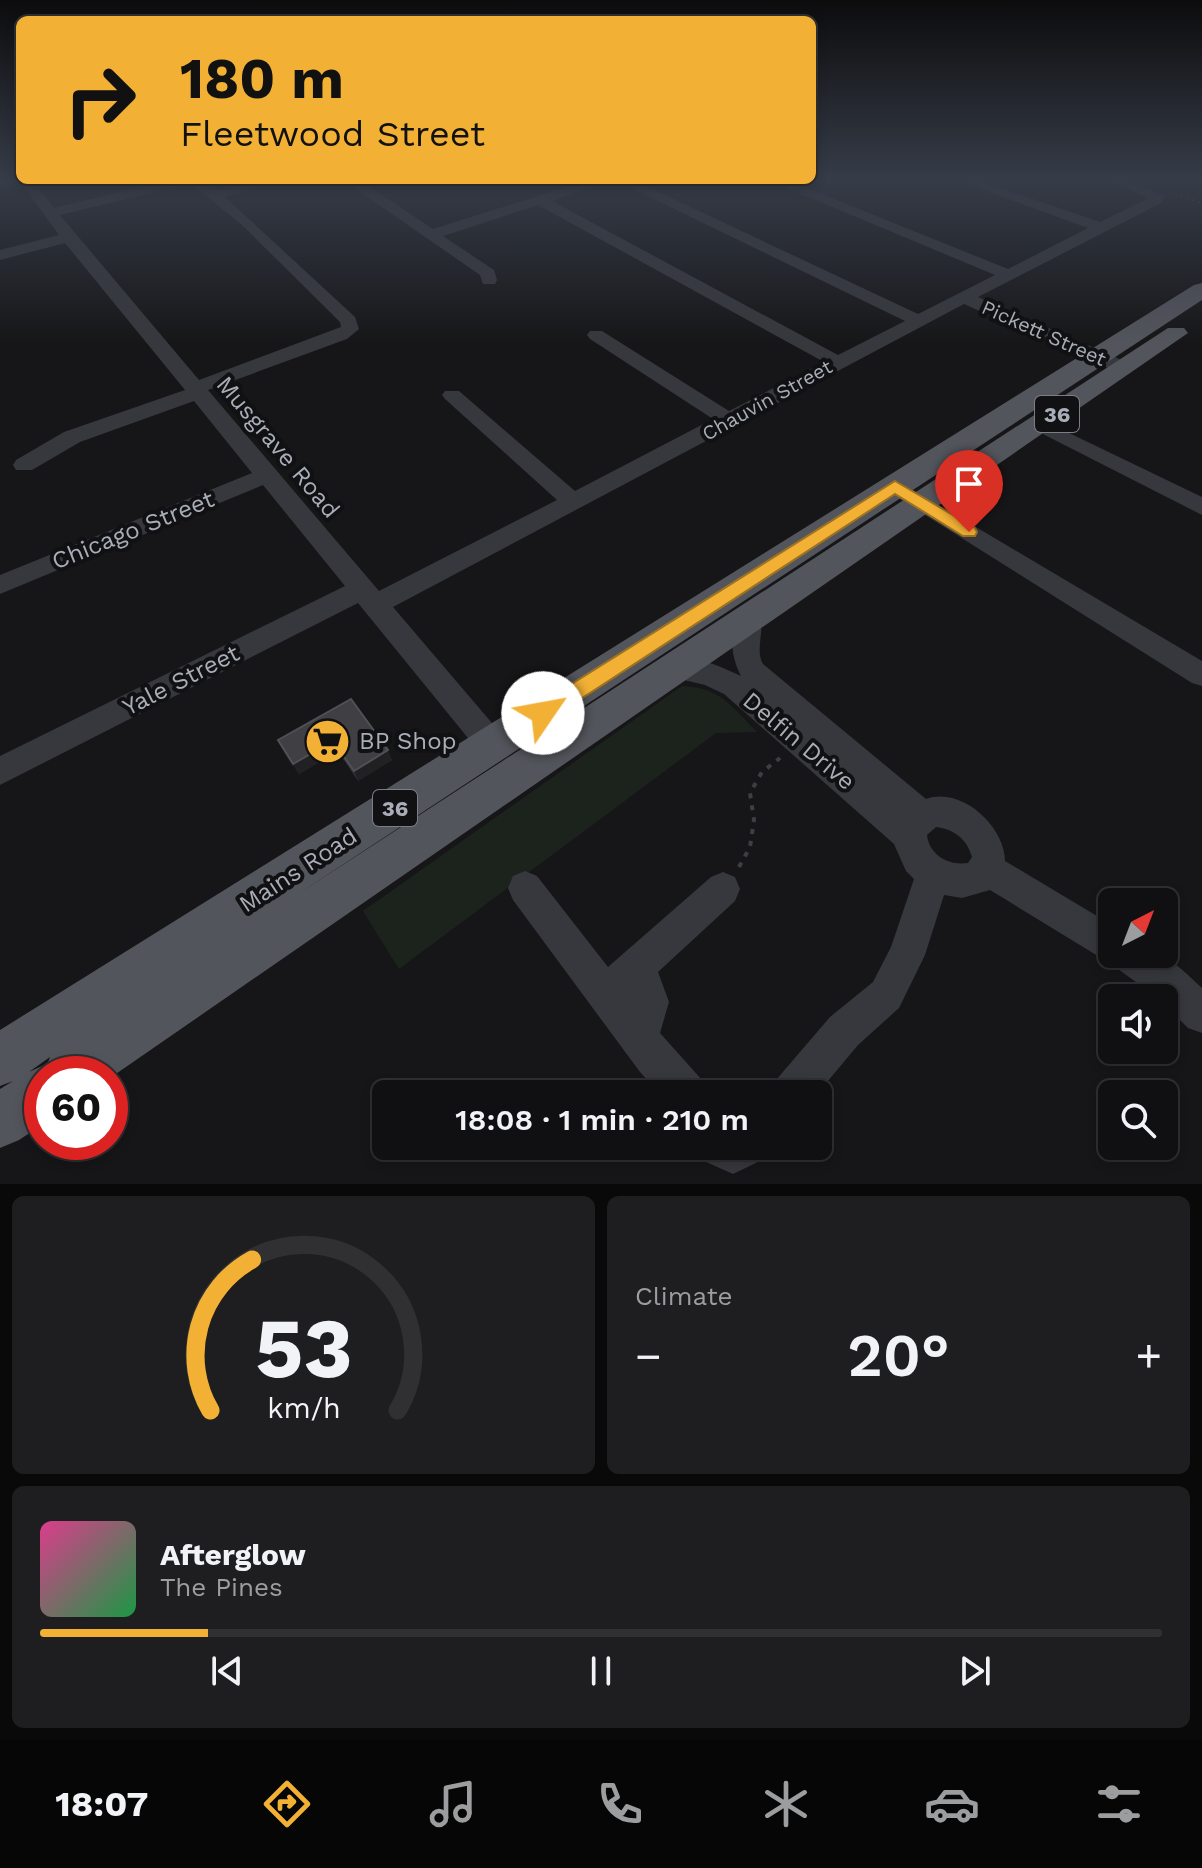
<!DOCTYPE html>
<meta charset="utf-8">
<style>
:root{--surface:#101012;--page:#1e1e20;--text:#f1f3f6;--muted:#9c9d9f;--line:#303032;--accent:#f2b134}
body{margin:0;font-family:"Work Sans",sans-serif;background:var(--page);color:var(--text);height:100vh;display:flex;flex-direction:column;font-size:30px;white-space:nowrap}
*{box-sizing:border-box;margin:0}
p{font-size:26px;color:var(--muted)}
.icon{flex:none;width:44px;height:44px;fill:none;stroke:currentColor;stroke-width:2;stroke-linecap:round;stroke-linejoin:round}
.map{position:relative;height:1184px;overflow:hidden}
.drawer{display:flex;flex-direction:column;gap:12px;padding:12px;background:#09090a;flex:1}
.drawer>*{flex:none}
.top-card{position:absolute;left:16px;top:16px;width:800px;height:168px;border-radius:12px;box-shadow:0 4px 12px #0003,0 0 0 2px var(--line);background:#f2b134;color:#111;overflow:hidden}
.needle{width:52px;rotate:42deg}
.tools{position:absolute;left:1098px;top:888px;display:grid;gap:16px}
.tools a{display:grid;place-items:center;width:80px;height:80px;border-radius:12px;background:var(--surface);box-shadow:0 4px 12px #0003,0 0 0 2px var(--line);font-size:40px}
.speed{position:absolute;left:24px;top:1056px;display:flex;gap:16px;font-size:40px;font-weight:700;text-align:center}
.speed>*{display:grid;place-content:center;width:104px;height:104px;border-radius:50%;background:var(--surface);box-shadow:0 4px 12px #0003,0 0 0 2px var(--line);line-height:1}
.speed .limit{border:12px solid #d22;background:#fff;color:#111}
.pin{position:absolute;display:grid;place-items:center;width:68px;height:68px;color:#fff;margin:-82px -34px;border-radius:50% 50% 50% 0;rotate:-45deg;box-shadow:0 0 8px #0007}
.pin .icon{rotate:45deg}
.me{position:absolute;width:88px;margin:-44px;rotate:57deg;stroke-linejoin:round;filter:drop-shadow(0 0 6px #0008)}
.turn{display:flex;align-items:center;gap:28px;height:168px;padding:0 32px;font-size:36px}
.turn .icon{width:104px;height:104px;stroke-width:2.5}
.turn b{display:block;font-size:56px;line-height:68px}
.big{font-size:60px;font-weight:600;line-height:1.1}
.drawer .card{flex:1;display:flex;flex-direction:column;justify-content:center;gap:12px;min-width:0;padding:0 28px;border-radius:12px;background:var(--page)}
.drawer .dial{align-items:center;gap:0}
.dial svg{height:208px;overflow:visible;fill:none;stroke:var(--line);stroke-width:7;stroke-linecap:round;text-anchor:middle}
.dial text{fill:var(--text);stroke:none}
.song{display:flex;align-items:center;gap:24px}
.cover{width:96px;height:96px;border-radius:12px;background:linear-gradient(135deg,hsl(330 70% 55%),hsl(140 70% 35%))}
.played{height:8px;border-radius:4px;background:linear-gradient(90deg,var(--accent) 15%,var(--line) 15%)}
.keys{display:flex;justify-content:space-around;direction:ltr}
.heat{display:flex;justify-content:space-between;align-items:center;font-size:44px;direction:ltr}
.drawer .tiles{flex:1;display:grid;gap:12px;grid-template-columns:1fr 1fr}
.card:last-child{grid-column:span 2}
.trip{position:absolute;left:372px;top:1080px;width:460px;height:80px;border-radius:12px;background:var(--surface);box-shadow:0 4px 12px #0003,0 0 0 2px var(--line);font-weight:600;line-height:80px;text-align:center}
.menu{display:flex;height:128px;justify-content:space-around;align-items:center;background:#060607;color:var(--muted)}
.menu .icon{width:56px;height:56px}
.menu .on{color:var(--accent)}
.menu b{font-size:36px;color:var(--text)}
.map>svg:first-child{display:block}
.green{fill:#1c231d}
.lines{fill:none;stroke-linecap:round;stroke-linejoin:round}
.path-far1{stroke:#3d3f44;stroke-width:2;stroke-dasharray:2 4;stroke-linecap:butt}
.path{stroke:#3d3f44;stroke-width:4;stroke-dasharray:5 7;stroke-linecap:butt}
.minor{fill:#37383d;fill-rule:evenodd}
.major{fill:#53555c;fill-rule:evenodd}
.wall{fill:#323236}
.shaded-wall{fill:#212124}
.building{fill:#3f3f44;stroke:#4f5156;stroke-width:2}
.route{fill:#f2b134;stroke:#9d7322;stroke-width:2}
.labels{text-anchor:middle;stroke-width:8;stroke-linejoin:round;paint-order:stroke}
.far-street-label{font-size:20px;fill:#a8adb8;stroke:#111113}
.shield{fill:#111113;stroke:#7b7e86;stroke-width:2}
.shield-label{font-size:22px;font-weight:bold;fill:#a8adb8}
.street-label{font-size:24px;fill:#a8adb8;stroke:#111113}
.poi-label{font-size:24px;fill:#a8adb8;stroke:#111113;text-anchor:start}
</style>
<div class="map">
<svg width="1202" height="1184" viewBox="0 0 1202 1184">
<rect width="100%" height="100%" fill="#161618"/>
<path class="green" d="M682,686C720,687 732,707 757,732L716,733L399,969L363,911Z"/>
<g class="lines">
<path class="path-far1" d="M1175,194L1202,203"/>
<path class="path" d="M739,867L750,847L754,820L750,793L762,772L780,758"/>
<path class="minor" d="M10,179L33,180L54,208L169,180H204L217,190L259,180H283L225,197L355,317L359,329L347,339L208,390L379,591L557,500L445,399L442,395L445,391H459L575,491L713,419L590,339L587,335L590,331H602L729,411L824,362L538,205L443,236L494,270L497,280L495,284H483L480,275L343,180H359L433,229L589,180H610L552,201L838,355L905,321L615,180H633L918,314L995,275L768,180H787L1008,269L1088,228L954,179H974L1100,222L1149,198L1104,179H1123L1165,196L1161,203L978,297L1131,364L1134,368L1131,372H1117L964,304L393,607L503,736L507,745L503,754L492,758L481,754L358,603L0,785V756L345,586L263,485L0,594V575L252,473L194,401L80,442L32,470H16L13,465L16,460L64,432L185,390L65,243L0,260V250L59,235L22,184L0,189V181ZM191,183L243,226L340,322L341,327L199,380L60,215Z
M1040,419L1202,497V515L1033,429L1029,425L1033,421Z
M895,479L1202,661V686L1192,683L887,491L884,486L887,481Z
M749,610L758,613C767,629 754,648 763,664L926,799C962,786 1005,827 1005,861L1112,925V954C1165,954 1163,951 1202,988V1033L1188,1028L1164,1004V998H1158L1111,964L990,890L962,898L944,895L925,955L899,1008L858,1045L817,1094H770L776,1080L830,1017L873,982L891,947L914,879L906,871L894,844L724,694L705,685L667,676L663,668L667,660C690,652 720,666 741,676C731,657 728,633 740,613ZM936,827C954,829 967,839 972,857L968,863C949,866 929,855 927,835Z
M525,871L537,876L608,967L711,877L723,872L735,877L740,889L735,901L658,972L669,1002L660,1033L702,1080L708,1094H660L640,1072L513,900L508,888L513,876Z
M698,1146H766L760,1161L733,1174L704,1161Z"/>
<path class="major" d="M1202,283V300L295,896L1168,328H1184L1188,333L110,1078V1074H42V1125L19,1140L0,1148V1089L13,1081L0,1086V1030L1194,285ZM50,1057L46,1068L42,1066L29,1072Z"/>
</g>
<path class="wall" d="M351,699L392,760L358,781L338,751L299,774L278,740Z"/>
<path class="shaded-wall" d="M333,741L338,751L299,774L293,764Z
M388,750L392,760L358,781L354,771Z"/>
<path class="building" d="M351,699L388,750L354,771L333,741L293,764L278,740Z"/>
<linearGradient id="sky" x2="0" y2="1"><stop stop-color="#0c0c0d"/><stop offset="0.52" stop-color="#363c48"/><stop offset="1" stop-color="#363c48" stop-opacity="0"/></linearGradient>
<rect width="1202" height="345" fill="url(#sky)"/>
<path class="route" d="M895,481L975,528L977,532L975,536H963L895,494L550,719L543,721L535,719L532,713L535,707Z"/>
<defs>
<symbol id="supermarket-disc" viewBox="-11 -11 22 22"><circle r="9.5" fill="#f2b134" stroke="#111113"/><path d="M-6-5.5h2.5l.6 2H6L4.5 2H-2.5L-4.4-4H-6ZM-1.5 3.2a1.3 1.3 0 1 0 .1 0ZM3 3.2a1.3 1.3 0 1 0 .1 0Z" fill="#111"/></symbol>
</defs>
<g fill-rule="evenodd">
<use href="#supermarket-disc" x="302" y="716" width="51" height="51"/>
</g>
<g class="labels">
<g class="far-street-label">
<text transform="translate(1044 333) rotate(24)" y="7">Pickett Street</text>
<text transform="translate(767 400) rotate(-29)" y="7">Chauvin Street</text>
</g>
<g class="shield">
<rect x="1035" y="396" width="44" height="36" rx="6"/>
<rect x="373" y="790" width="44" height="36" rx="6"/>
</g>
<g class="shield-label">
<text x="1057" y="422">36</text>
<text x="395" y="816">36</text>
</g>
<g class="street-label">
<text transform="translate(278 447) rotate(50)" y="8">Musgrave Road</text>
<text transform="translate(133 530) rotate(-22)" y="8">Chicago Street</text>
<text transform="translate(181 680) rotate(-27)" y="8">Yale Street</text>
<text transform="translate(799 741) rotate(40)" y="8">Delfin Drive</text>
<text transform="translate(298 870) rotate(-33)" y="8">Mains Road</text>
</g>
<g class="poi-label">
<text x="359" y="749">BP Shop</text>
</g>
</g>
</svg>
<div class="tools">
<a><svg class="needle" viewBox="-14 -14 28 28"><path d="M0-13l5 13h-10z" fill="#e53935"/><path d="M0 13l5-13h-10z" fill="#9c9d9f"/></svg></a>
<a><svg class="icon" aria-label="sound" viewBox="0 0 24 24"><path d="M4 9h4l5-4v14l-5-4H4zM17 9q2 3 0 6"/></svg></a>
<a><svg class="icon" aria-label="search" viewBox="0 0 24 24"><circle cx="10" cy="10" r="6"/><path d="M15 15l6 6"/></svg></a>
</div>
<div class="speed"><div class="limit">60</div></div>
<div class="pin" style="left:969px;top:532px;background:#d93025"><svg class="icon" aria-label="arrive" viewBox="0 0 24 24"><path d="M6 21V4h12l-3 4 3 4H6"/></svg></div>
<svg class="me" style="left:543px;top:713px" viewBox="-20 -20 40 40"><circle r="19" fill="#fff"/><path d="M0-13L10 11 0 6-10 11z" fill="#f2b134"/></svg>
<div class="trip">18:08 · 1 min · 210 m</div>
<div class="top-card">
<div class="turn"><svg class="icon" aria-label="right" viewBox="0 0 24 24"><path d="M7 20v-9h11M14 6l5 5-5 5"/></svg><div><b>180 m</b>Fleetwood Street</div></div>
</div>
</div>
<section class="drawer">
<div class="tiles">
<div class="card dial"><svg viewBox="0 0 100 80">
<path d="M14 69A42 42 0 1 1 86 69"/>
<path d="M14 69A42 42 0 0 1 30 11" stroke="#f2b134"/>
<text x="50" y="56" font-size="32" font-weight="700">53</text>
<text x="50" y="72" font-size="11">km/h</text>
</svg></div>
<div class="card"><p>Climate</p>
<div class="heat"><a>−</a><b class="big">20°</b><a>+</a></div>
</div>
<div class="card">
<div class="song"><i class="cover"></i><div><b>Afterglow</b><p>The Pines</p></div></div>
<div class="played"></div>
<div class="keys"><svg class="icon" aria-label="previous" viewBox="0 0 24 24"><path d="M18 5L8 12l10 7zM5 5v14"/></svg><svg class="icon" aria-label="pause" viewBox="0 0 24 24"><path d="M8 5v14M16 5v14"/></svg><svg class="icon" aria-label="next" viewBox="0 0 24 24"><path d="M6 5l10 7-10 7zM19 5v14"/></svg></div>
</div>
</div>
</section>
<nav class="menu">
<b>18:07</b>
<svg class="icon on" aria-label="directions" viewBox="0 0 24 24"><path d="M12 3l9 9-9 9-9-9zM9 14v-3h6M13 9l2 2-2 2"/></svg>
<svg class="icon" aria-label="music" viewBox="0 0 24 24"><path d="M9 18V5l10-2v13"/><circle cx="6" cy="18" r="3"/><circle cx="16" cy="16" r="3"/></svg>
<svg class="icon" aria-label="phone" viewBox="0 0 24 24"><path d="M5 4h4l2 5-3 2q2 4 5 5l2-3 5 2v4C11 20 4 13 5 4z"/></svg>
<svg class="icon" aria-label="climate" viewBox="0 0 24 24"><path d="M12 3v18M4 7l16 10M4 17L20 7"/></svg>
<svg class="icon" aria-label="car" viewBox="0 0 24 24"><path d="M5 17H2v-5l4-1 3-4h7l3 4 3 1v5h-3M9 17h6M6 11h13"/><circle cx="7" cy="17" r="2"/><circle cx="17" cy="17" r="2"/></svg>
<svg class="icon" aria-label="filters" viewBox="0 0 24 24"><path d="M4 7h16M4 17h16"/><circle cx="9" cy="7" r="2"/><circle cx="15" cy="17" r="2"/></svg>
</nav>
